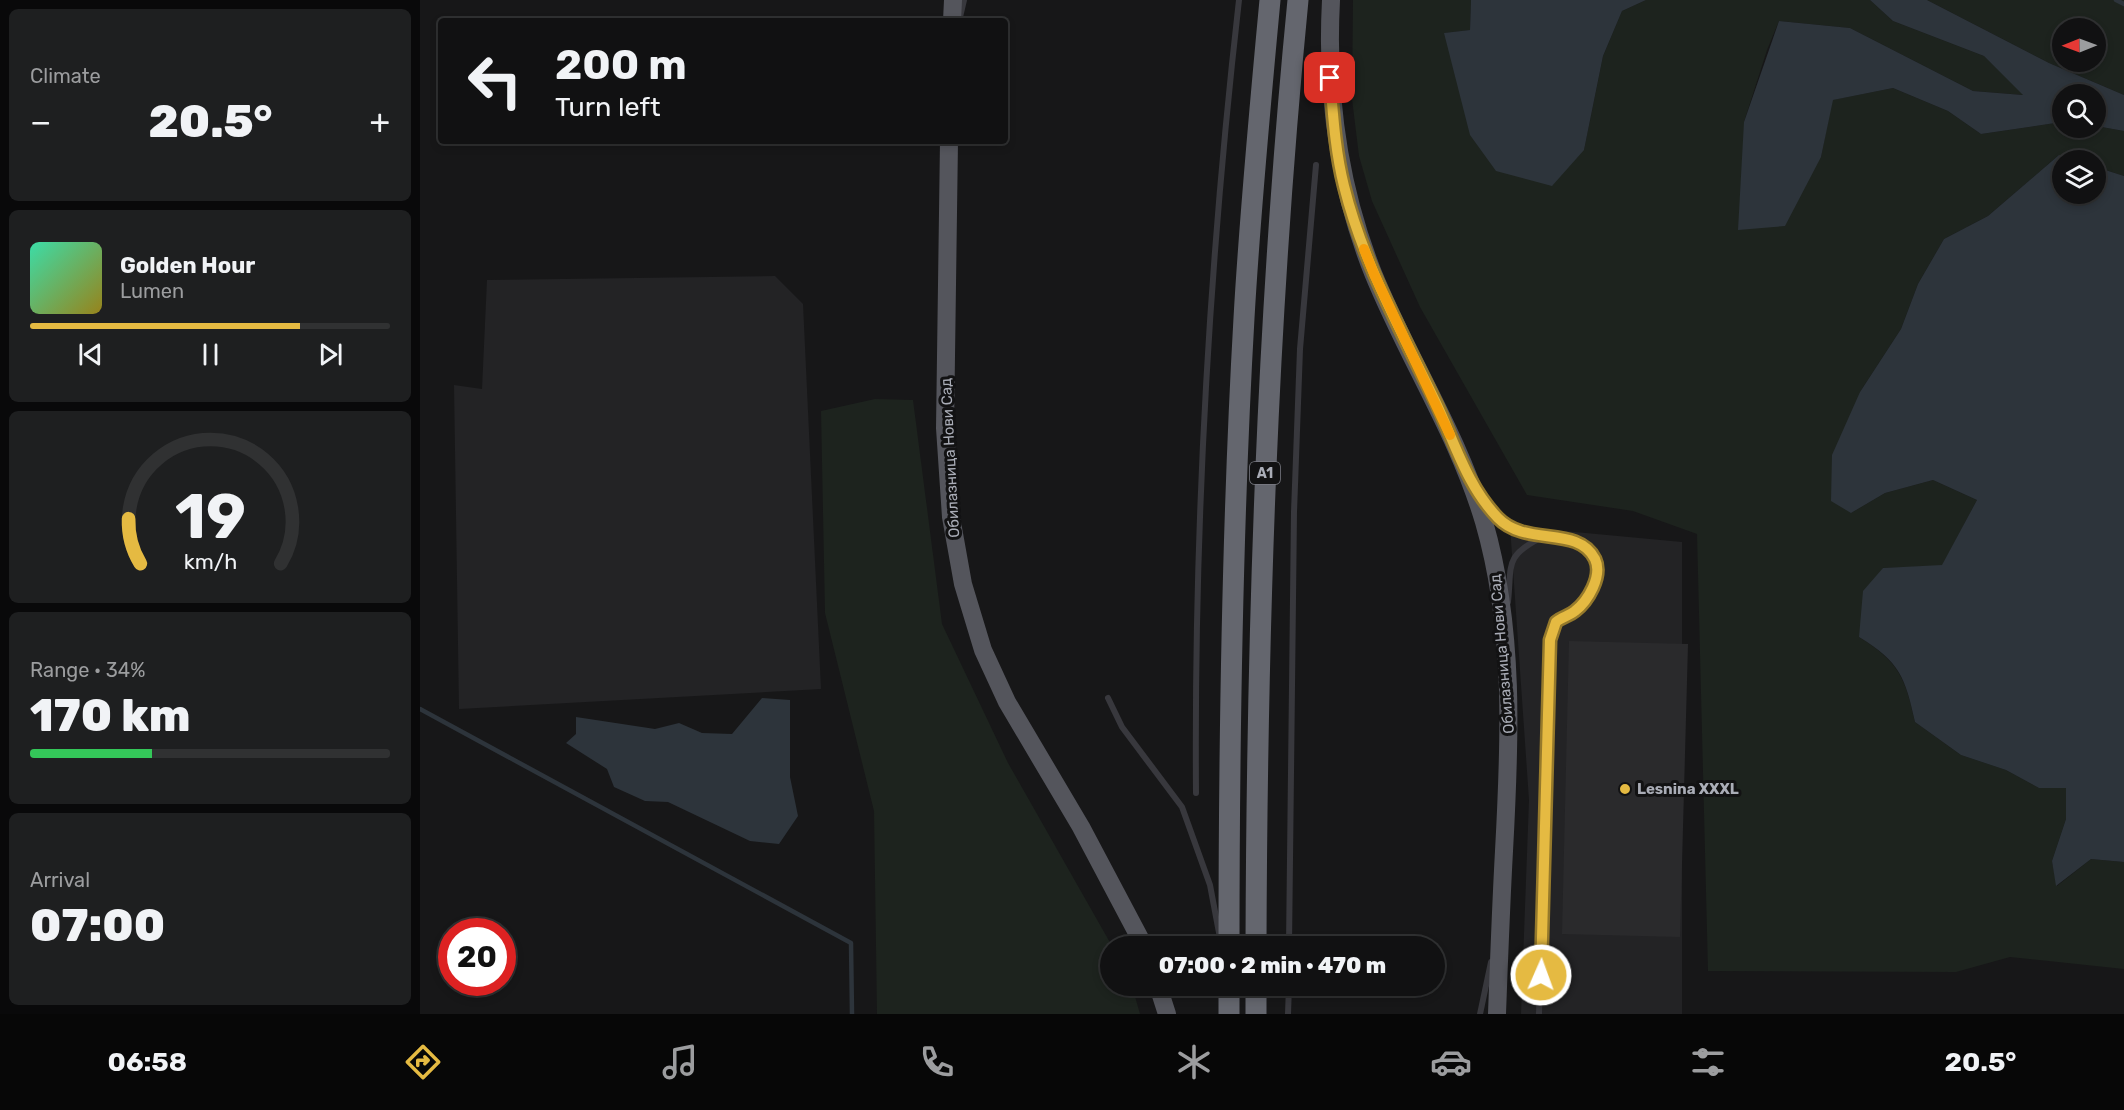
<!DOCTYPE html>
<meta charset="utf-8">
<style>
:root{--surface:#111112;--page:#1e1f20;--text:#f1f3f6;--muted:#9c9d9f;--line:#303132;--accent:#e5ba42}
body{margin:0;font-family:Rubik,sans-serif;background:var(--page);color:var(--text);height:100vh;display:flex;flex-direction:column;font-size:22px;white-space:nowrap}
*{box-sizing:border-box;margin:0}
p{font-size:20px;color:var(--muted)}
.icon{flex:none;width:33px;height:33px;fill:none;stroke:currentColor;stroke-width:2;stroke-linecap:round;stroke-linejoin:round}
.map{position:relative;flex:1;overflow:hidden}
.side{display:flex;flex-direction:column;gap:9px;padding:9px;background:#09090a;width:420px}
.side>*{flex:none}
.guide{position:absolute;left:18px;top:18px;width:570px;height:126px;border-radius:6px;box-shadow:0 3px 9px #0003,0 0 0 2px var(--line);background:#111112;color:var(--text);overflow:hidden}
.needle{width:39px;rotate:269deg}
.controls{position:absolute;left:1632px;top:18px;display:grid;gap:12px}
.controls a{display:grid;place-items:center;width:54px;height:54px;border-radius:50%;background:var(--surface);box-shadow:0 3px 9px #0003,0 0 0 2px var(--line);font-size:30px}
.speed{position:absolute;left:18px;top:918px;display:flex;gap:12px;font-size:30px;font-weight:700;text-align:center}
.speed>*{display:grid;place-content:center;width:78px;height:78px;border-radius:50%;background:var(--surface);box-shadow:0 3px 9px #0003,0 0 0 2px var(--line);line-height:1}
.speed .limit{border:9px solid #d22;background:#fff;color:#111}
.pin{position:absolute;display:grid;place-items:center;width:51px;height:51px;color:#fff;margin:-26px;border-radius:12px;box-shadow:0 3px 9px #0006}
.me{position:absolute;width:66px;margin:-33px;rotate:2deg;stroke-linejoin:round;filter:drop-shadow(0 0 4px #0008)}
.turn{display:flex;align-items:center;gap:21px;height:126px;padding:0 18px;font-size:27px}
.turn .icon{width:78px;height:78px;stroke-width:2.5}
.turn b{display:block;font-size:42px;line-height:51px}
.big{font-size:45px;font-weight:800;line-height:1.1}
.side .tile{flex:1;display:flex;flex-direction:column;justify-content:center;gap:9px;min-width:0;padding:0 21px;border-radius:9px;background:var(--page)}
.side .dial{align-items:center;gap:0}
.dial svg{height:156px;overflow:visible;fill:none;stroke:var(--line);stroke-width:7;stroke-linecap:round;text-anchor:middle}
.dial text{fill:var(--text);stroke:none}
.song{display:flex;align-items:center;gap:18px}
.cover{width:72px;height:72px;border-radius:9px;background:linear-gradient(135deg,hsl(160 70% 55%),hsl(50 70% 35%))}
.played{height:6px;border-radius:3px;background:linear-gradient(90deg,var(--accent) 75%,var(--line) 75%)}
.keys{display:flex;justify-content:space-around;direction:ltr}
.heat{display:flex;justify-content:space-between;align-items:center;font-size:33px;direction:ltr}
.charge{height:9px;border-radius:4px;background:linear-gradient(90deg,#34c759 34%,var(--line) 0)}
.trip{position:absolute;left:680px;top:936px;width:345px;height:60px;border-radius:30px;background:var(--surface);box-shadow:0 3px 9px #0003,0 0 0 2px var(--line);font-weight:800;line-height:60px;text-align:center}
.menu{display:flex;height:96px;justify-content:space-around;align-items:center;background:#070707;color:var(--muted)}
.menu .icon{width:42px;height:42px}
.menu .on{color:var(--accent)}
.menu b{font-size:27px;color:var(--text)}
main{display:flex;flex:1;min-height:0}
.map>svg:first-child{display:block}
.built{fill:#232325}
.green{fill:#1d231e;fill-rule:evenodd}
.water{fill:#2d343b}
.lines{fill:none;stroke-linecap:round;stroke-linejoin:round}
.stream{stroke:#2d343b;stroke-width:4.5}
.building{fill:#2a2a2c}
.service{stroke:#38383d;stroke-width:6}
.primary{stroke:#54555c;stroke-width:18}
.motorway{stroke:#64666e;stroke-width:21}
.route-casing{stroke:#95792b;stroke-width:15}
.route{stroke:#e5ba42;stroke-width:10}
.slow{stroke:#f59e0b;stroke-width:10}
.poi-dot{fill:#e5ba42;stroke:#121213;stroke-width:2}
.labels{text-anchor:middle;stroke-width:6;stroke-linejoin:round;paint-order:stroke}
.shield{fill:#121213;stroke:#7c7e86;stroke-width:1.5}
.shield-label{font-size:14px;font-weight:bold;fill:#aaadb7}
.street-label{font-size:15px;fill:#aaadb7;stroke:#121213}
.poi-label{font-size:15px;font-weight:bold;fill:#aaadb7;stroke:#121213;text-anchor:start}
</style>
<main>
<section class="side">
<div class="tile"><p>Climate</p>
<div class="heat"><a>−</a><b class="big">20.5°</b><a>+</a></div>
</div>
<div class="tile">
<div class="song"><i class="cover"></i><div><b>Golden Hour</b><p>Lumen</p></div></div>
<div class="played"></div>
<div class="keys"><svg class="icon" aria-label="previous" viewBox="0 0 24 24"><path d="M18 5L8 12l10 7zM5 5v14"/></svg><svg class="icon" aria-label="pause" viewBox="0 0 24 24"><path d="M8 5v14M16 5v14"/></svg><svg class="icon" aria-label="next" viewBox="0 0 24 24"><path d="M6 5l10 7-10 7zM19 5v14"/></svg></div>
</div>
<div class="tile dial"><svg viewBox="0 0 100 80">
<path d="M14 69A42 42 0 1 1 86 69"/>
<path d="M14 69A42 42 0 0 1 8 46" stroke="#e5ba42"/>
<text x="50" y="56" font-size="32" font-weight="700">19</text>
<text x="50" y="72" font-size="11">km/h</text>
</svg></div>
<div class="tile"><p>Range · 34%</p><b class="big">170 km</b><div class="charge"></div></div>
<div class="tile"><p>Arrival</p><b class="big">07:00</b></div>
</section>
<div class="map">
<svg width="1704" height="1014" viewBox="0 0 1704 1014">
<rect width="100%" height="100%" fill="#171718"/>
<path class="built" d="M355,276L383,304L401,689L39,709L34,385L62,389L67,280Z
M1090,526L1262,542V1014H1101L1109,800Z"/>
<path class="green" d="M933,0H1051L1050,30L1025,33L1164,150L1183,56L1202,11L1226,0H1450L1473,21L1564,56L1604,95L1553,91L1430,28L1359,21L1347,50L1324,122L1401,157L1412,100L1473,88L1528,111L1561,134L1642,122V128L1676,126L1704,131V176L1676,167V160H1656L1639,155L1568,216L1524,239L1498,284L1481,329L1440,392L1431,513L1465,493L1513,480L1557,500L1522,566L1463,568L1439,637C1479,662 1485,677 1495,722L1541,755L1586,770L1619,788L1646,787V819L1632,861L1637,886L1671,859L1704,862V969L1590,957L1536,972L1288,971L1277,534L1213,511L1107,495L1000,307L952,201L939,156L932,99Z
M1507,0H1704V95L1629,63ZM1642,28H1676V62H1642Z
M455,399L493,400L522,624L588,763L692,946H690V986H712L720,1014H457L454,811L405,613L401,411Z"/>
<path class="water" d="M1051,0H1226L1202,11L1183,56L1164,150L1132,186L1076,171L1050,135L1024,33L1050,30Z
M1450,0H1507L1629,63L1704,95V131L1676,126V94H1642V122L1561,134L1528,111L1473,88L1413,100L1401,157L1365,226L1318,230L1324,122L1359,21L1430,28L1553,91L1603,95L1564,56L1473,21Z
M1639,155L1656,160H1642V194H1676V167L1704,176V862L1671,859L1636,886L1632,861L1646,819V788H1619L1586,770L1541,755L1495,722C1485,677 1480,662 1439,637L1443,591L1463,568L1522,565L1557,500L1513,480L1465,493L1431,513L1411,501L1412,455L1440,392L1481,329L1498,284L1524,239L1568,216Z
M342,698L370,700V777L378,816L359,844L330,841L248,802L225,801L194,787L187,769L146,743L156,734V717L235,729L259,723L282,733L312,734Z"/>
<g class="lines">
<path class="stream" d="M1696,0L1704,4
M0,709L431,943L432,1014"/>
</g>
<path class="building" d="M1149,641L1268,644L1260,937L1142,934Z"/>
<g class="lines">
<path class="service" d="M540,17L544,0
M1063,497C1072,510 1080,523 1095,529C1115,538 1130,534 1149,539C1181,547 1181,578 1165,601C1157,612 1145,614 1136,623L1130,640L1119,1014
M1088,602C1092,565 1084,557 1120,538
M688,698L702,727L762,807L790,885L800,938
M776,793C774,529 789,263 819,0
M869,946L874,512L880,349L896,165
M868,1014L869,986
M1060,1014L1071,962"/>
<path class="primary" d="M911,0C906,94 918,185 953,273C987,357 1038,434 1064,522C1095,629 1090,742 1084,851C1081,905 1079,960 1077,1014
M532,21L533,0
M529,141L525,428L531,517L543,584L563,650L587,702L661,827L724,946
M738,986L747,1014"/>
<path class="motorway" d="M809,946C809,737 812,527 824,318C830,212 840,106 850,0
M836,946C837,630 847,315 878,0
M809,1014V986
M836,1014V986"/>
</g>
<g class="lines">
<defs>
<path id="route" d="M910,78C913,114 915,150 924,186C943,263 982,332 1016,403C1035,443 1047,486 1078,518C1106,547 1158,525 1175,559C1183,576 1168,601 1155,611C1149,616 1142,617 1136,622L1130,640L1121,975"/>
</defs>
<use href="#route" class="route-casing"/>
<use href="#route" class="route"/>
<path class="slow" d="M944,249L954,274L1030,435"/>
</g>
<circle class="poi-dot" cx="1205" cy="789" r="6"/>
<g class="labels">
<rect class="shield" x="830" y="462" width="30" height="22" rx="4.5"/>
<g class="shield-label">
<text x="845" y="478">A1</text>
</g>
<g class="street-label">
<text transform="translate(530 458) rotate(-93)" y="5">Обилазница Нови Сад</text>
<text transform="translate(1082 654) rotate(-95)" y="5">Обилазница Нови Сад</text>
</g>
<g class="poi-label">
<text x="1217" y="794">Lesnina XXXL</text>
</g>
</g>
</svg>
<div class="controls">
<a><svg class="needle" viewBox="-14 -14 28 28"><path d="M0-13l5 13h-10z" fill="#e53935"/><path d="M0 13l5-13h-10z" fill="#9c9d9f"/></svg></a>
<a><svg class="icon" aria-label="search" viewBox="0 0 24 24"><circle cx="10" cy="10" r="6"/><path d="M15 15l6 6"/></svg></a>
<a><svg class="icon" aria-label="layers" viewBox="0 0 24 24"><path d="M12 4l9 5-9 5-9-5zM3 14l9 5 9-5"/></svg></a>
</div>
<div class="speed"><div class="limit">20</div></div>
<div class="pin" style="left:910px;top:78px;background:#d93025"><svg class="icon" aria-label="arrive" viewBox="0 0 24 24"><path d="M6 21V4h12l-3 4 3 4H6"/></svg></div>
<svg class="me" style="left:1121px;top:975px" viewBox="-20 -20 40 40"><circle r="17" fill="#e5ba42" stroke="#fff" stroke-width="3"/><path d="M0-11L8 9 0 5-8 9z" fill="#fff"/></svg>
<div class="trip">07:00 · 2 min · 470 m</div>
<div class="guide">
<div class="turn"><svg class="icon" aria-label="left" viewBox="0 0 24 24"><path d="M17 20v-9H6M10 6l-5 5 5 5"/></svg><div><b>200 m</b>Turn left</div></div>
</div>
</div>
</main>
<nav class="menu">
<b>06:58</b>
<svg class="icon on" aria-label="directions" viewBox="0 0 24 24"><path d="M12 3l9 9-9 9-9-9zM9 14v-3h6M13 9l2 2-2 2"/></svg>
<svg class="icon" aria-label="music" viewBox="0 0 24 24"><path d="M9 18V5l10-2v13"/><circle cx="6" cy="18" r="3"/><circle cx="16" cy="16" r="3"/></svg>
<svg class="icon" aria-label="phone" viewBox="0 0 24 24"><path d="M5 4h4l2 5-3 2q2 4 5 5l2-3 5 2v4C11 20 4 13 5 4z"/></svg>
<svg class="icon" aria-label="climate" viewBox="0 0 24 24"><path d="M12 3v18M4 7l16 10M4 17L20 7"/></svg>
<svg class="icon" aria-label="car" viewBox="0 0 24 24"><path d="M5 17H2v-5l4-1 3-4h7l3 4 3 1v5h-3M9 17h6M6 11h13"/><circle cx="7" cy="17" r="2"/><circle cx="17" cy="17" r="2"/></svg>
<svg class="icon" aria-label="filters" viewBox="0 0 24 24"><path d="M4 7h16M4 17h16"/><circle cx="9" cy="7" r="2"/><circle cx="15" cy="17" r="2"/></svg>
<b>20.5°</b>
</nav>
